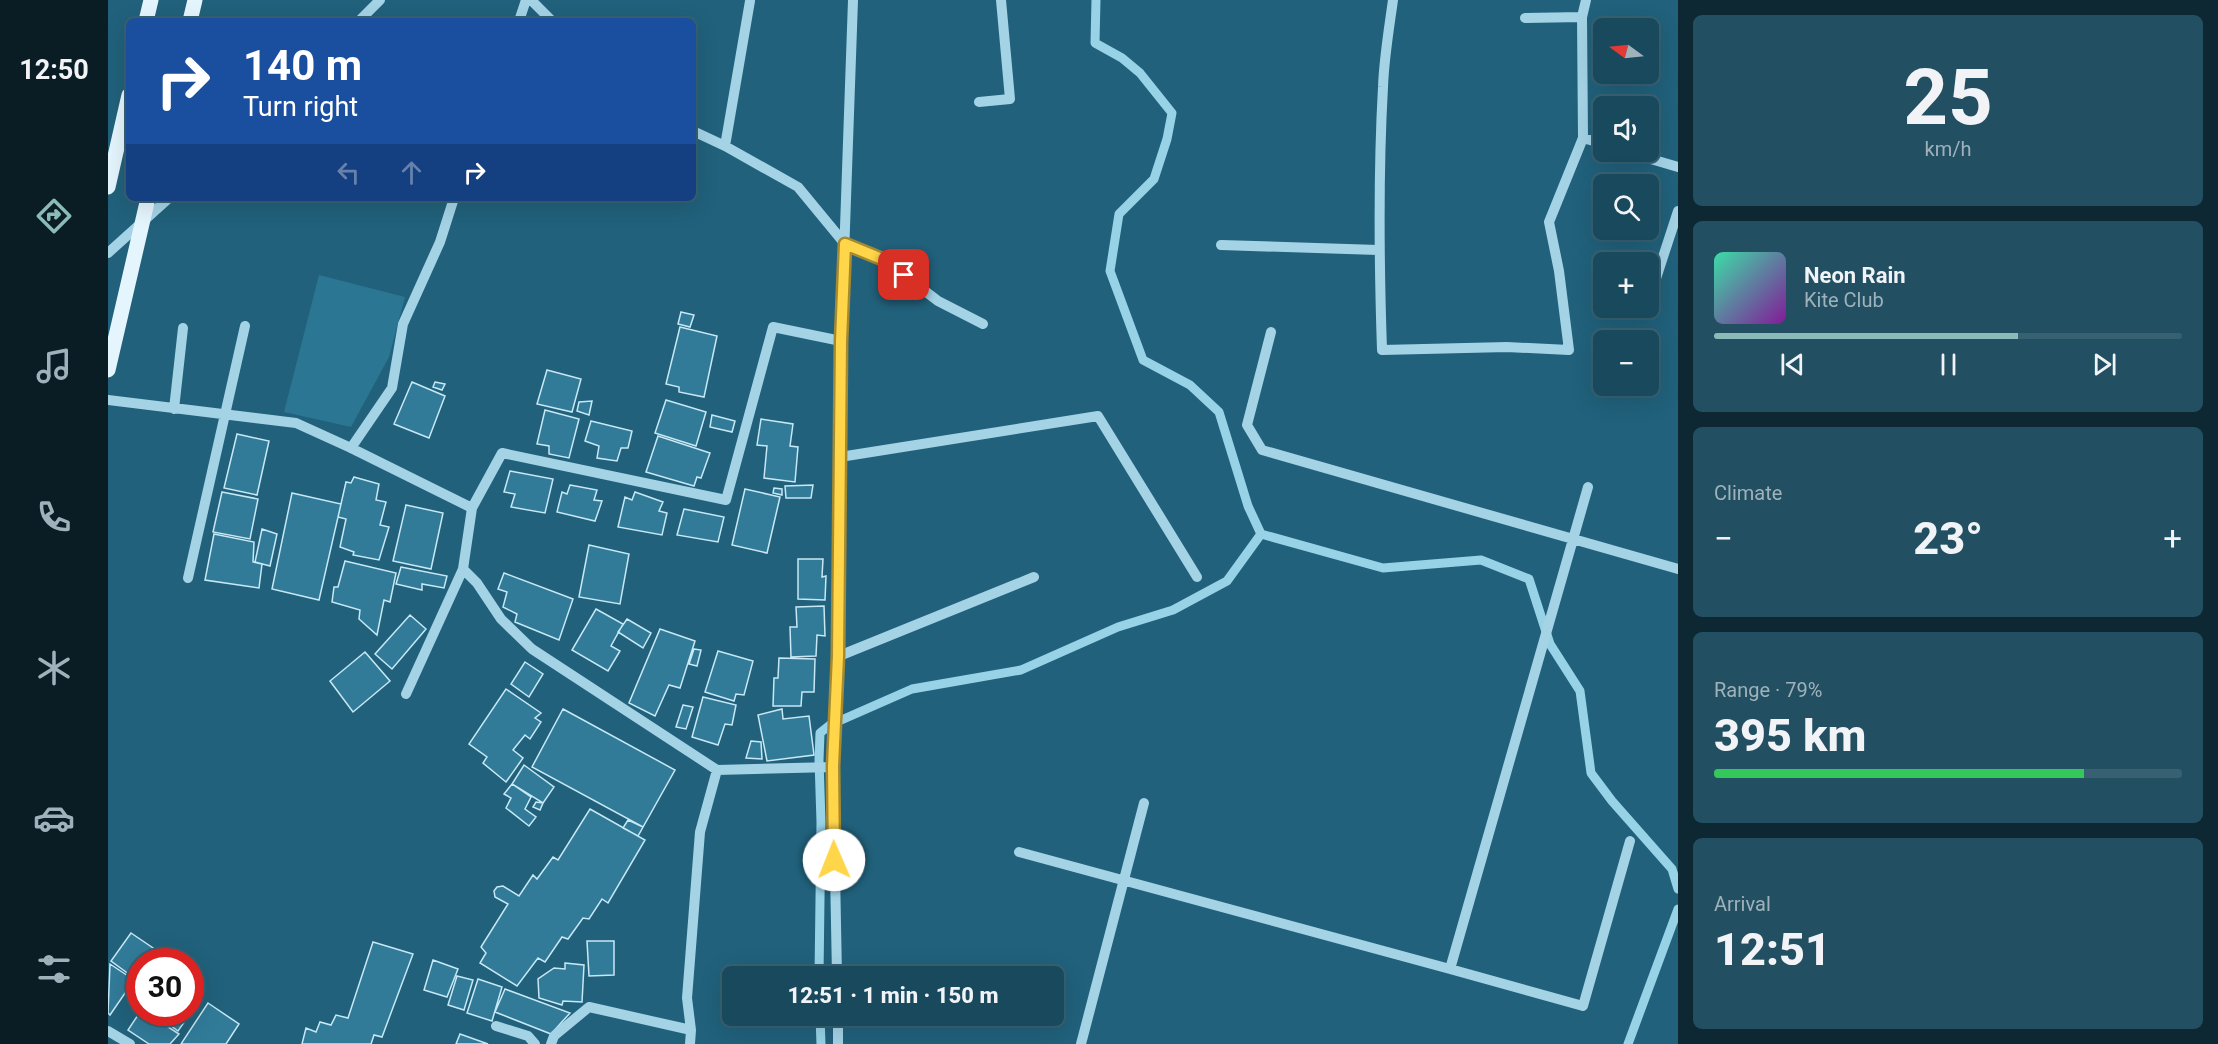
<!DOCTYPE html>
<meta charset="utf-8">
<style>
:root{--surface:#19495c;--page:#225062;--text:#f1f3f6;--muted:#9fb2bb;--line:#376172;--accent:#8bbbb9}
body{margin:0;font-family:Roboto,sans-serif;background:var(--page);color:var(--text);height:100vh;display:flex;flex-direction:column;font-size:22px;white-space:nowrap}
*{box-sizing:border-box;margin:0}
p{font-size:20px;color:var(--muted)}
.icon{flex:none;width:33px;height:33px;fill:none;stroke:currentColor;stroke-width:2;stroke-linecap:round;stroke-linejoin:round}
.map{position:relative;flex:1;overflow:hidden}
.drawer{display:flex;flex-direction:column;gap:15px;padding:15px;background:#0e2833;width:540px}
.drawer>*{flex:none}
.top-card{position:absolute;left:18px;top:18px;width:570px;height:183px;border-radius:9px;box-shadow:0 6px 24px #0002,0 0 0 2px var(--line);background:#1a4fa0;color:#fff;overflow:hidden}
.needle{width:39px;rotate:285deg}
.buttons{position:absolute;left:1485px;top:18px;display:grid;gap:12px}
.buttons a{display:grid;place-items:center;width:66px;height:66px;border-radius:9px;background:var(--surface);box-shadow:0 6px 24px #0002,0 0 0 2px var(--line);font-size:30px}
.speed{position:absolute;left:18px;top:948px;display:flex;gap:12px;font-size:30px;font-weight:700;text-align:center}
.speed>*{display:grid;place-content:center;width:78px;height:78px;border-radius:50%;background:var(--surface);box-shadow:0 6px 24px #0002,0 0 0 2px var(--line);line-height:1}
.speed .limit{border:9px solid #d22;background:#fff;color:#111}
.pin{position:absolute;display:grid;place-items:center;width:51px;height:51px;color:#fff;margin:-26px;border-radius:12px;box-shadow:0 3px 9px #0006}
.me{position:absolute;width:66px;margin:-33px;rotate:359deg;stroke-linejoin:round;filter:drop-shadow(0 0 4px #0008)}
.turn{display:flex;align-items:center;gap:21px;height:126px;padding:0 18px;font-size:27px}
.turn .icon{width:78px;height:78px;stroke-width:2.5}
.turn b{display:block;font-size:42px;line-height:51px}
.lanes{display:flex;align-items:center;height:57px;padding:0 18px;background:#0003;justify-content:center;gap:30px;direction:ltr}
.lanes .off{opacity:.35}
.big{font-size:45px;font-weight:800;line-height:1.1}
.drawer .tile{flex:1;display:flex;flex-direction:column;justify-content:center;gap:9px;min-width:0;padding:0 21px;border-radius:9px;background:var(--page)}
.drawer .dial{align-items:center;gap:0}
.dial b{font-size:78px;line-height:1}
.song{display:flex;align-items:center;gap:18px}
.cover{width:72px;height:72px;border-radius:9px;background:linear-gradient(135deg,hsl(160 70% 55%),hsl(290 70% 35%))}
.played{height:6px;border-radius:3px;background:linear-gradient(90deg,var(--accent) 65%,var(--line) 65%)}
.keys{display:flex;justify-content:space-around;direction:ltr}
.heat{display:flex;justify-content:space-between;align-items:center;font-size:33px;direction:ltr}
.charge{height:9px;border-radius:4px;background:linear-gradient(90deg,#34c759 79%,var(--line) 0)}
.trip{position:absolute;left:614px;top:966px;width:342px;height:60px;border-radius:9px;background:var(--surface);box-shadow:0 6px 24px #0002,0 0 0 2px var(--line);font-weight:800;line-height:60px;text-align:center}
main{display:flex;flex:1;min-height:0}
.tabs{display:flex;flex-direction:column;width:108px;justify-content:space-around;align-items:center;background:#0a1d25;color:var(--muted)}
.tabs .icon{width:42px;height:42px}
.tabs .on{color:var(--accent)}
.tabs b{font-size:27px;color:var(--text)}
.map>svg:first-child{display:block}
.green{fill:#2b7693}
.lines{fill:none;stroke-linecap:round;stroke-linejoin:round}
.stream{stroke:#97d2e7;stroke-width:9}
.building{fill:#317b99;stroke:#c7e8f5;stroke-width:1.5}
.minor{stroke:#a4d3e6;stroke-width:10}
.major{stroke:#e5f5fd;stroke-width:15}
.route-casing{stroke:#a68a30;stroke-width:15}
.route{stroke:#ffd54a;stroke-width:10}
</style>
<main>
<nav class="tabs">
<b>12:50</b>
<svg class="icon on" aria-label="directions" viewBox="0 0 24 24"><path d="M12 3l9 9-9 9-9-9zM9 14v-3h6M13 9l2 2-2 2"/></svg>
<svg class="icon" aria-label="music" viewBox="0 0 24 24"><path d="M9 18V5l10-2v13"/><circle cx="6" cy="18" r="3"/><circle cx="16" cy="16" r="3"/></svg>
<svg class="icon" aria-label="phone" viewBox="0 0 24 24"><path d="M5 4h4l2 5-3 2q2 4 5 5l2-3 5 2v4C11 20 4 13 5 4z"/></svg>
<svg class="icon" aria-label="climate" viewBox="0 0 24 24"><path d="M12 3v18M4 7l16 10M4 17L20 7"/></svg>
<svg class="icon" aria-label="car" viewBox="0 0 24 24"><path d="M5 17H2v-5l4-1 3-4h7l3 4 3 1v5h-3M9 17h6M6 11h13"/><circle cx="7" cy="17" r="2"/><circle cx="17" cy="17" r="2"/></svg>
<svg class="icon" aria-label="filters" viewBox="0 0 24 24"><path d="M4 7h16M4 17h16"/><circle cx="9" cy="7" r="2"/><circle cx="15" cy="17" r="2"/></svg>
</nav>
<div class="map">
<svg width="1570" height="1044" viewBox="0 0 1570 1044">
<rect width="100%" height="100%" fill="#21617b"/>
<path class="green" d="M211,275L297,297L281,357L243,427L176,412Z"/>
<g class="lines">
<path class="stream" d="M988,0L987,43L1014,58L1032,73L1064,113L1059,139L1046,179L1011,214L1002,271L1035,360L1082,385L1111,412L1140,506L1153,534L1275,568L1373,560L1421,579L1442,644L1472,691L1483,773L1504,801L1564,869L1570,889
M711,976L713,822L711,760L712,733L722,725L804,689L913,670L1010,627L1065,610L1119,581L1153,534
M712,1016L713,1044
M1520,1044L1570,909"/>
</g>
<path class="building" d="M573,312L586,315L582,327L570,324Z
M572,327L609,336L596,397L571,392V387L558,384Z
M439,370L473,379L464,412L429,404Z
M304,382L337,396L321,438L286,424Z
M327,382L337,384L334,390L325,387Z
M558,400L598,412L588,446L547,433Z
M484,401L481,415L469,411L471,402Z
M437,410L471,419L461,458L441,454V446L429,444Z
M604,415L627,421L624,432L602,427Z
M653,419L685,424L682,446L690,447L687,482L656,478L659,446L649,445Z
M483,421L524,431L520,448H513L509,461L489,458L491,446L477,441Z
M129,434L161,441L149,495L116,488Z
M550,436L602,453L593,478L589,477L586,486L538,472Z
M402,471L445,479L437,513L403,507L407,494L396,492Z
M246,477L271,484L268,500L278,502L272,525L281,527L271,560L245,555L246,552L232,547L238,519L230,517L238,482L243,483Z
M462,485L489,490L486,500L494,501L487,521L449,512L454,492L459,494Z
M705,485L703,498H678L677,486Z
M666,488L674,489V495L665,493Z
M637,489L672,497L659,553L624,545Z
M114,492L150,499L142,539L105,532Z
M527,492L555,502L551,511L559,513L554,535L510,527L517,497L524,500Z
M184,493L233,504L211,600L164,589Z
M298,505L335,513L323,569L285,561Z
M576,509L616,517L610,542L569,535Z
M154,529L169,534L162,566L147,562Z
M106,534L146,542L145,562L154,564L151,588L97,580Z
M481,545L521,554L512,604L471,597Z
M690,559H715L714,577L718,576L717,600L690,599Z
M237,561L288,573L282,602L276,600L269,635L251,619L252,610L224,602L226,587H230Z
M293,567L339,576L336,588L314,584V590L288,584Z
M396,573L465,599L451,640L407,622L409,614L395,607L399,592L390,589Z
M716,606L717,636L709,635L708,656L683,657L682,627H689L688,607Z
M488,609L515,624L503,646L512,651L500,671L464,650Z
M302,615L318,629L284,669L267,654Z
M519,619L543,633L535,648L510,632Z
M552,629L587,641L572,688L561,685L547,716L521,703Z
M586,649L593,650L589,666L581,664Z
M610,651L645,661L636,695L628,694L626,701L597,692Z
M257,652L282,681L245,712L222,681Z
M671,658L707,659L706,692H694L693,706H665L666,678H670Z
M417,662L435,674L421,697L403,684Z
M398,689L433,713L427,718L433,722L422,739L417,735L405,750L415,758L398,782L375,763L379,757L361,744Z
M595,697L628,705L624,725L617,724L610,745L584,737Z
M575,705L585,707L578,729L568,727Z
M455,709L567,770L535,827L424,767Z
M674,709L675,719L701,716L706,755L659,761L650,715Z
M643,741L653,742L654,759L638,758Z
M416,765L446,787L435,803L404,784Z
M404,784L423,797L417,809L428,817L421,826L398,808L403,798L396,794Z
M428,802L435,803L432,810L425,807Z
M482,809L537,840L500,903L494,899L481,919L475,918L460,939L454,937L437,962L430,958L409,986L372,963L378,953L373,947L400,904L387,897L386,891L389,887L395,886L411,896L425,875L429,879L445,857L450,860Z
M520,820L535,827L530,836L515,828Z
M23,933L48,950L41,962H32V976L29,980L3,961Z
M479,941H506V975L481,976Z
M265,942L305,954L274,1037L266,1035L263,1044H194L198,1028L208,1032L212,1022L223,1025L228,1015L240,1018Z
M325,960L350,969L339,997L316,990Z
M457,963L476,965L474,1002L455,1001L454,1005L431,998L430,979L446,968L457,969Z
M2,964L26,980L2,1015L0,1013Z
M349,976L365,980L356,1010L340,1005Z
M370,979L394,987L384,1021L359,1013Z
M397,989L462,1013L443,1034L387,1012Z
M82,990L93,998L70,1031L44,1012H82Z
M100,1003L131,1024L118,1044H73Z
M32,1012H37L71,1034L62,1044H41L20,1030Z
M352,1034L380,1044H348Z"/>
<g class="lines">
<path class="minor" d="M423,0L444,21
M1285,0C1281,29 1276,58 1275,87C1270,175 1271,262 1274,350L1399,347L1461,350L1451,271L1441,222L1475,138L1474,17L1478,0
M1417,18L1474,17
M251,21L272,0
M411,21L418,0
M871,102L902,99L893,0
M585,131L617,146L690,187L737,244L779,262L830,301L875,324
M1475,138L1496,144
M617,146L642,1
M1519,152L1570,167
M1113,245L1270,250
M0,253L61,198
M1540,303L1570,211
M1163,332L1139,425L1154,450L1570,569
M0,400L188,423L243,448L364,508L394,453L618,500L665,327L733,341
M66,409L75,328
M243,448L284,388L295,324L332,242L346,198
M732,457L990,416L1089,577
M364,508L355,569L369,583L393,619L424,649L609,770L725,767
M80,578L137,326
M731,656L926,577
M298,694L355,569
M911,852L1342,969L1480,487
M1342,969L1475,1006L1522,841
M729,976L725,767L731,656L733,341L745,0
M730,1016V1044
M388,1026L420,1036L427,1044
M0,1031L22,1044
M443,1044L446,1036L481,1007L583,1030
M582,1044L583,1030L579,998L592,832L609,770
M973,1044L1036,803"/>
<path class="major" d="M38,21L43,0
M82,21L87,0
M0,187L21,95
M0,370L40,198"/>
</g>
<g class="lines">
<defs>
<path id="route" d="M726,860L725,766L730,656L733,341L737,244L779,261L796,275"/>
</defs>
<use href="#route" class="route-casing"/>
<use href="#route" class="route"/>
</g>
</svg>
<div class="buttons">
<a><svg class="needle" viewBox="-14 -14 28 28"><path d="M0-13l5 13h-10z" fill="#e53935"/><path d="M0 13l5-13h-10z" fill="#9fb2bb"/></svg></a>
<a><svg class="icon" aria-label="sound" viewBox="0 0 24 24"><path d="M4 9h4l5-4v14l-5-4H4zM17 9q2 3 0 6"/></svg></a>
<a><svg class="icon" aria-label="search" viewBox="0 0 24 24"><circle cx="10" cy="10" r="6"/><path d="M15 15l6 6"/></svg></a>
<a>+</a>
<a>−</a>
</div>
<div class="speed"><div class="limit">30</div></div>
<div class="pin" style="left:796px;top:275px;background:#d93025"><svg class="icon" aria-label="arrive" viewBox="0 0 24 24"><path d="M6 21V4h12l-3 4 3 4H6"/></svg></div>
<svg class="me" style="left:726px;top:860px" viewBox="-20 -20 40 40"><circle r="19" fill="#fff"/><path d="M0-13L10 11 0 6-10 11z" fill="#ffd54a"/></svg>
<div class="trip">12:51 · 1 min · 150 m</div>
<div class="top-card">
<div class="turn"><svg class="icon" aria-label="right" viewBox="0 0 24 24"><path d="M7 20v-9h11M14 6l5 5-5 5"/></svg><div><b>140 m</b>Turn right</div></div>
<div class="lanes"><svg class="icon off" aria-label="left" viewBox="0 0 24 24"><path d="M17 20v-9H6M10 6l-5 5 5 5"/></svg><svg class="icon off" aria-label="ahead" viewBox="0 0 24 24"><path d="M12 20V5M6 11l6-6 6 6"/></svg><svg class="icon" aria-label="right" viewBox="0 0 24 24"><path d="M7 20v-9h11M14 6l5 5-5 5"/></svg></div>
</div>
</div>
<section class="drawer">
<div class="tile dial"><b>25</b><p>km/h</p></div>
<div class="tile">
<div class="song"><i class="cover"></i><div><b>Neon Rain</b><p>Kite Club</p></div></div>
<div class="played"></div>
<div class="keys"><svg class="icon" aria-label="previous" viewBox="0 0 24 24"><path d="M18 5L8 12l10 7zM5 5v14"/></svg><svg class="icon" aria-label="pause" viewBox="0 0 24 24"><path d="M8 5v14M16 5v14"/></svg><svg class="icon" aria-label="next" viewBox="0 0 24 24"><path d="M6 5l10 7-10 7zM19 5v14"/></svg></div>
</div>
<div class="tile"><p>Climate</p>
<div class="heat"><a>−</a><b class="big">23°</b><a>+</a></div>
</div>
<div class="tile"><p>Range · 79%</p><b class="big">395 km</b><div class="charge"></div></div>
<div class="tile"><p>Arrival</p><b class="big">12:51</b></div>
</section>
</main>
